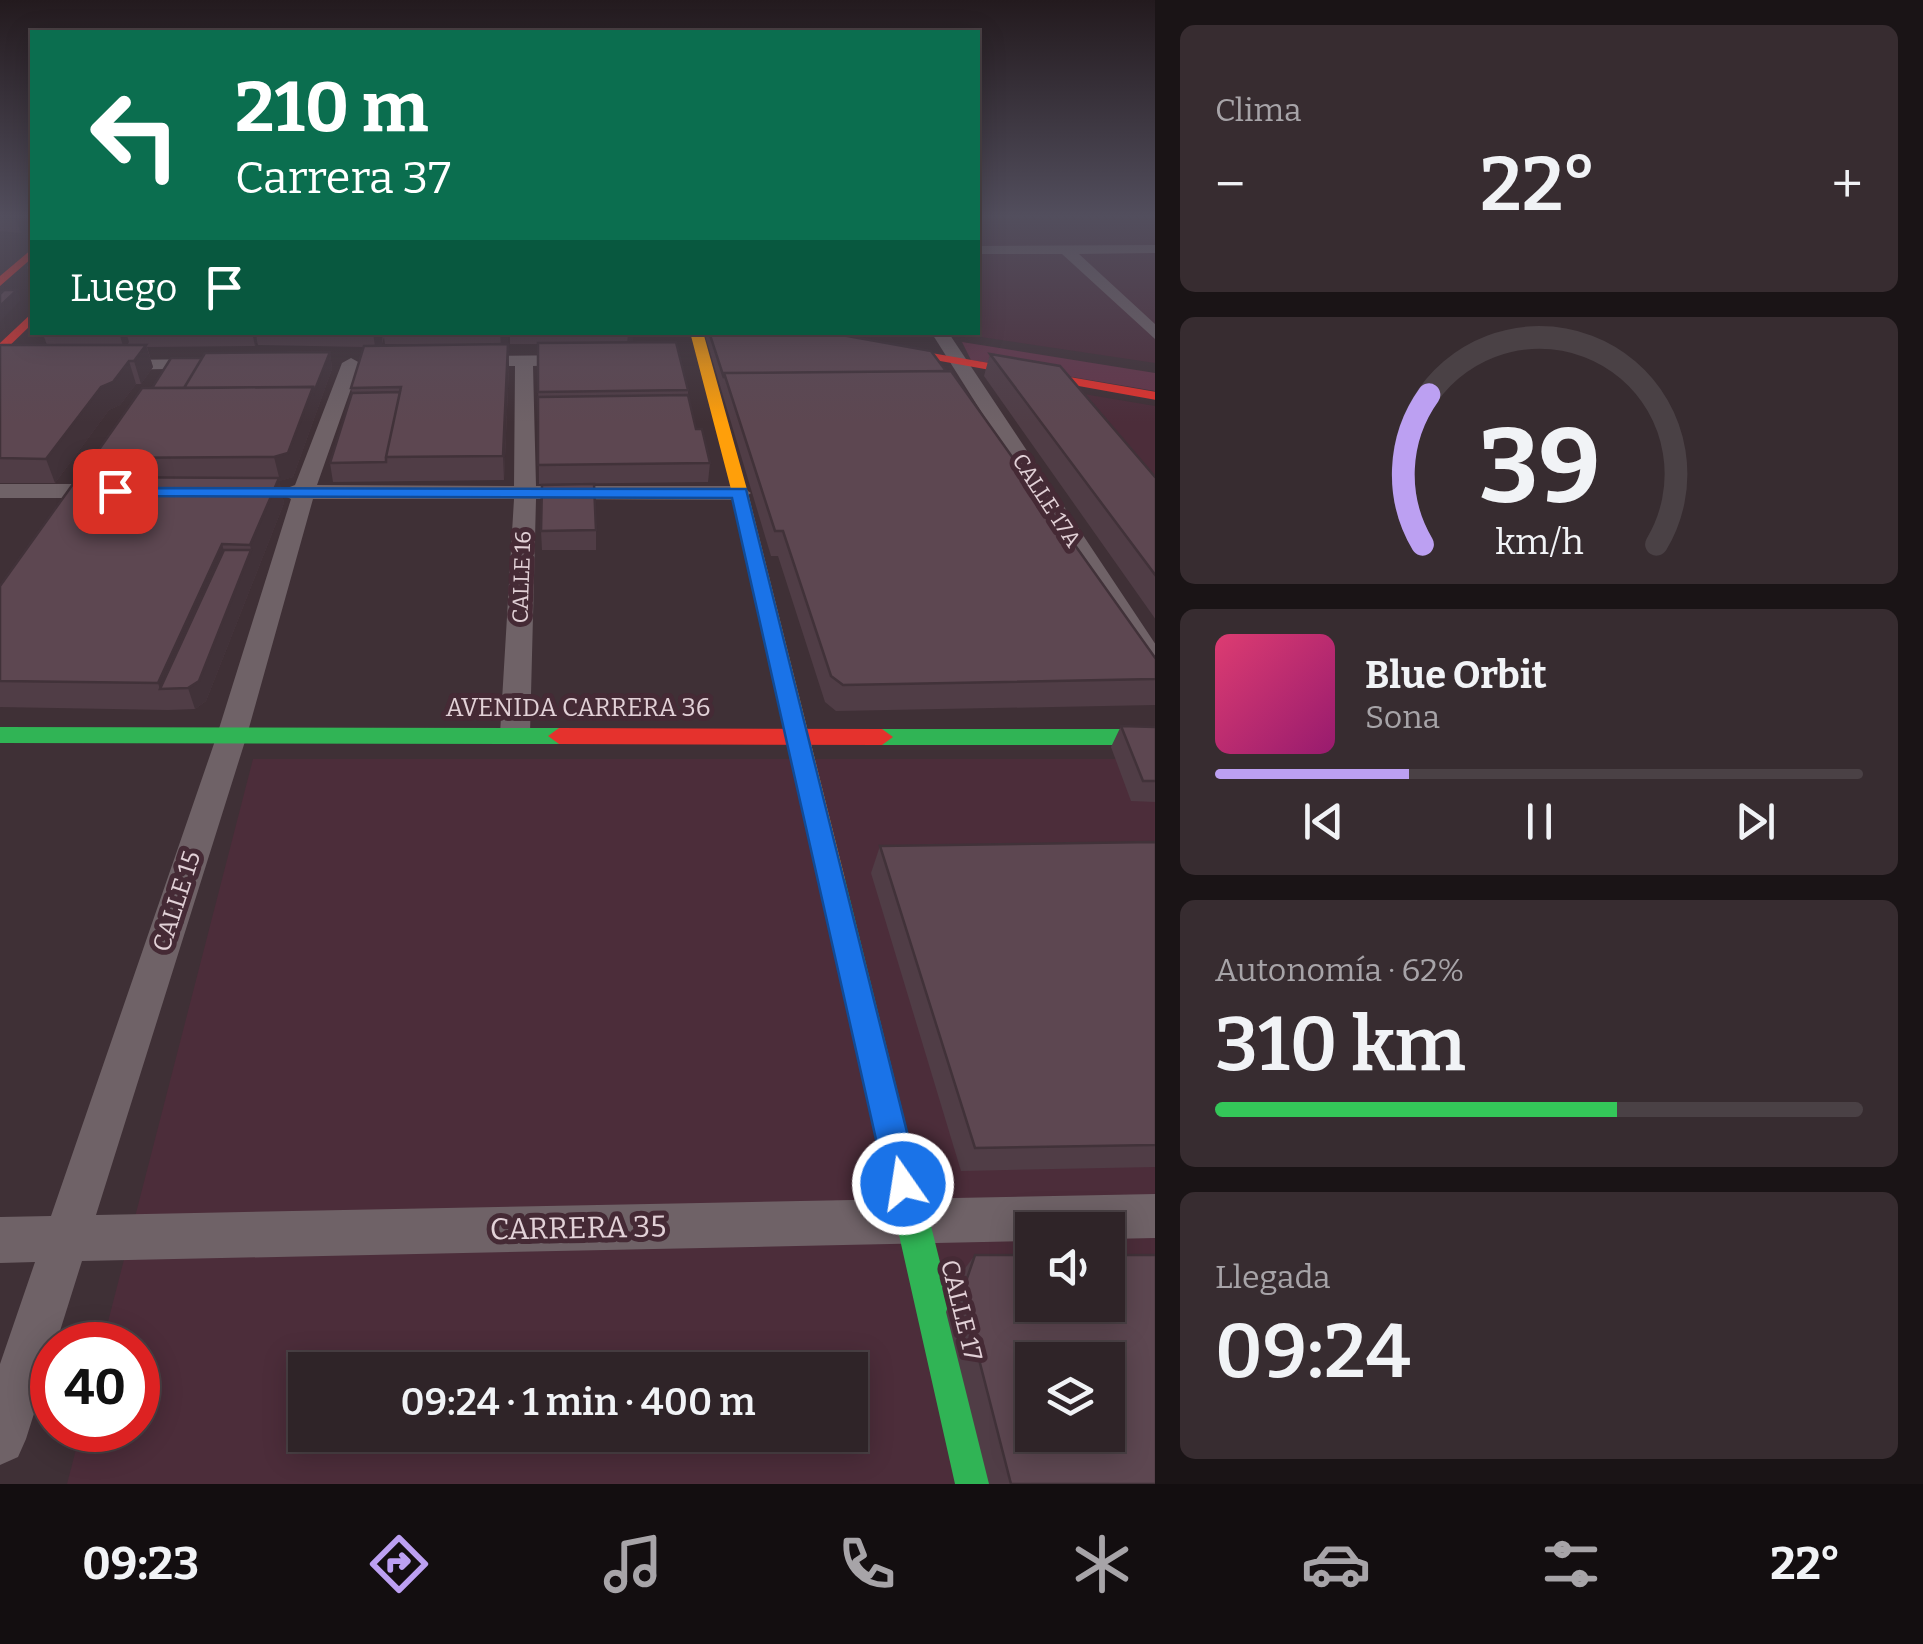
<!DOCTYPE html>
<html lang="es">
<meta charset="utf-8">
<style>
:root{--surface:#2f2428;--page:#372c30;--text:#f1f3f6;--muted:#a7a4a8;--line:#4a4145;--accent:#bca0f2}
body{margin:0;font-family:Bitter,serif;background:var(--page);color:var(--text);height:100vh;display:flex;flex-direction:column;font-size:38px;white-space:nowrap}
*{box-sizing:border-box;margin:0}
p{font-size:32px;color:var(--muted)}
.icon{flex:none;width:55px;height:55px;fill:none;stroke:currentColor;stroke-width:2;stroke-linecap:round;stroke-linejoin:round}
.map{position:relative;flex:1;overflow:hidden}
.side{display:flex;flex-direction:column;gap:25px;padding:25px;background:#1a1416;width:768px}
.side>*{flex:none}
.banner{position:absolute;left:30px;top:30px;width:950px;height:305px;border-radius:0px;box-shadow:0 5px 25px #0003,0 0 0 2px var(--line);background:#0b6e4f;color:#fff;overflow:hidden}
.controls{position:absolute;left:1015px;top:1212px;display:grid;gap:20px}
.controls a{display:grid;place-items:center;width:110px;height:110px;border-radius:0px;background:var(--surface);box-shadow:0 5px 25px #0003,0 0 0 2px var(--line);font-size:50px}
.speed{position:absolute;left:30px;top:1322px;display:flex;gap:20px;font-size:50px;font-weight:700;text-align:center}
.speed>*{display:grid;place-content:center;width:130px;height:130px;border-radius:50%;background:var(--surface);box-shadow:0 5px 25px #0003,0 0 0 2px var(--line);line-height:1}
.speed .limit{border:15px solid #d22;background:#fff;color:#111}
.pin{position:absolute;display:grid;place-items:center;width:85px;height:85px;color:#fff;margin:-42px;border-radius:20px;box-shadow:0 5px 15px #0006}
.me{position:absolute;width:110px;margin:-55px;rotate:347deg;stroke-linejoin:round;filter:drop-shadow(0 0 8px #0008)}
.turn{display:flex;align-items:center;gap:35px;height:210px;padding:0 40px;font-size:45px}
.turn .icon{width:130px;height:130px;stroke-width:2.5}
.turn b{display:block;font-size:70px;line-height:85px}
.then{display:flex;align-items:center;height:95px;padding:0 40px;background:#0003;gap:20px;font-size:38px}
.big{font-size:75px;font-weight:600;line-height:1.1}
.side .card{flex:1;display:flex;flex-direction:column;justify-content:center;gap:15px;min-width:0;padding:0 35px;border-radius:15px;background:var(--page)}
.side .dial{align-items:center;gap:0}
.dial svg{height:260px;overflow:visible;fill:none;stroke:var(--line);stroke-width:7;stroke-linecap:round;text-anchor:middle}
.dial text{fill:var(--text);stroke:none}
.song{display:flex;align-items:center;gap:30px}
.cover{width:120px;height:120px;border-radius:15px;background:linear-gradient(135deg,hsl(340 70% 55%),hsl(320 70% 35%))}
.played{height:10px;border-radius:5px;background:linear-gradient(90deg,var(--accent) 30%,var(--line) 30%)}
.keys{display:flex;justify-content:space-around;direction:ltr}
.heat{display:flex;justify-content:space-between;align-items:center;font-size:55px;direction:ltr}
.charge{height:15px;border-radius:8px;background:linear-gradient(90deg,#34c759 62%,var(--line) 0)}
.trip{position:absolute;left:288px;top:1352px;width:580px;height:100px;border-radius:0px;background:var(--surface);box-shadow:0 5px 25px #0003,0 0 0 2px var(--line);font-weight:600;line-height:100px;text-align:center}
.menu{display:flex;height:160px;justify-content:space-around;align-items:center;background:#130e10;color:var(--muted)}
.menu .icon{width:70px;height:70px}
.menu .on{color:var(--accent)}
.menu b{font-size:45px;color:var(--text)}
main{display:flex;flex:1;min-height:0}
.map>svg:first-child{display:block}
.built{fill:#4c2d3a;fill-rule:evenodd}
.green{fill:#64364a}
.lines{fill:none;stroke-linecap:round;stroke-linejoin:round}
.street{fill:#6f6267;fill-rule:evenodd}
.fast{fill:#30b455;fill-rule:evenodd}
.slow{fill:#ff9f0a;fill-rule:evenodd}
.jam{fill:#e5322d;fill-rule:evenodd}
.wall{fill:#503d46;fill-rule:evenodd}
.shaded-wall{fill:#413239}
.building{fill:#5d4751;stroke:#413239;stroke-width:2.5;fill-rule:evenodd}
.route{fill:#1a73e8;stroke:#114b97;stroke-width:2.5}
.labels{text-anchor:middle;stroke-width:10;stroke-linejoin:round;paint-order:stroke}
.far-street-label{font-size:22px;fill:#e2d1d7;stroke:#452a35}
.street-label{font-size:25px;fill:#e2d1d7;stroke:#452a35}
.near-street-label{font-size:30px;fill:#e2d1d7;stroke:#452a35}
</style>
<main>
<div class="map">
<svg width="1156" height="1484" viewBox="0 0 1156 1484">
<rect width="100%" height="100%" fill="#3f3036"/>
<path class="built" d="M978,215H1155V363L954,333L978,332Z
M1066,391L1155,406V504Z
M253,759H1155V1484H67L81,1430H138V1345H102ZM1032,1230H1108V1305H1032ZM1032,1360H1108V1435H1032ZM305,1370H850V1435H305Z"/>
<path class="green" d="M962,342L1155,373V391L971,360Z"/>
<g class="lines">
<path class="street" d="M1156,245V253L1079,254L1156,325V340L1062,254H978V246Z
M931,332H948L1156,645V676L1146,673Z
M579,355L588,360L585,364L533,366L536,486H740L751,493L740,500L536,499L530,734L515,744L500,734L514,499H313L247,735L96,1215L1156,1194V1238L1108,1239V1230H1032V1241L82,1261L26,1439L18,1457L0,1465V1364L35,1262L0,1263V1217L51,1216L217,735L291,499L277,492L295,485L342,363L351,358L360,363L317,485L514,486L515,366H470L461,361L470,356Z
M209,359L215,360V368L115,370L106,365L115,360Z
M0,484H107L118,491L107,498H0Z"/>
<path class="fast" d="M0,727L559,728L570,736L559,744L0,743Z
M882,729H1156V745H882L871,737Z
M832,869L841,872L845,879L995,1484H955L819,879L823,872Z"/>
<path class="slow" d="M690,332H703L748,493L845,879L841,886L832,889L823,886L819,879L732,493Z"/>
<path class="jam" d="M32,249V258L0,286V276Z
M32,313V324L0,355V343Z
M779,332H810L1156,392V400Z
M559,728L882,729L893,737L882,745L559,744L548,736Z"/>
</g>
<path class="wall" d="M0,215H32V222L21,233L0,231Z
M32,262V277H31L27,267Z
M44,332H508V343L506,344H508L509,366L504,480L333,482L330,463L352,393L351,388L364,347L258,345L257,341L255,346L147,347L153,367L141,384H136L120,405L109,410L55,483H0V345H47L43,334ZM384,337L385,344L431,345L379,346L382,344Z
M510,332H633V342L688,390V395L696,429L710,463L708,482L539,484L538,344H510Z
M704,332H825L1156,659V705L836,711L825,702L778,556H771Z
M330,352L332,369L293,477L279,481L284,503L206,701L195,709L168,710L0,707V586L100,478L93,458L152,388L202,358Z
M990,354L1156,478V620L984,376Z
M596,530V550H542L541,531Z
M1121,726L1156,727V802L1131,801L1111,747Z
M1156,842V1167L961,1171L871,873L880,846Z
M975,1255L1156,1484H989L946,1312L960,1275Z"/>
<path class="shaded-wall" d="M19,215H32V222L21,233L15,218Z
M17,290L21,300L0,322V306Z
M119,332H126L129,342L124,350Z
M252,332H256L257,341L255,346Z
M373,332H383L382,344L375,347Z
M500,332H508V343L501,346Z
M628,332H633V343L627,345Z
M508,344L509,366L504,480L503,456Z
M146,345L153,367L141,384L134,361Z
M330,352L332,369L293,477L280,481L274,457Z
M129,361L136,384L120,405L109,410L55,483L46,459L101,387Z
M279,478L284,503L206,701L195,709L188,688L251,550L250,545Z
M222,544L229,570L160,689L158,683Z"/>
<path class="building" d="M0,215H19L15,218L0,217Z
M4,290H17L0,306V294Z
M44,332H119L43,334Z
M709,332H825L931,351L946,371L724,373V378Z
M676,342L688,390L538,392V343Z
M508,344L503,456L386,457L401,387L351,388L364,346Z
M0,345H146L134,361H129L113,382L101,387L46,459L0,458Z
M330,352L314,392L313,387L184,388L205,353Z
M990,354L1060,366L1156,478V576Z
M171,358H202L184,388H152Z
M951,371L1156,659V679L843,685L831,676L783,531H775L724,373Z
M313,387L288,453L274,457L93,458L142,388Z
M400,392L386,457V462L330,463L352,393Z
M688,395L696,429H702L710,463L538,465V397Z
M78,477L279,478L250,545L222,544L158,683L0,681V586Z
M594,484L596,530L541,531L542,485Z
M224,550H251L199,681L188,688L160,689Z
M1121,726L1156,727V781H1143Z
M1156,842V1145L975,1148L880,846Z
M975,1255H1032V1305H1108V1255H1156V1484H1011L962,1293ZM1032,1360H1108V1435H1032Z"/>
<linearGradient id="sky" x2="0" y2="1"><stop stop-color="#231a1e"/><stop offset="0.51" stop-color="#524e5d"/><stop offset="1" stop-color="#524e5d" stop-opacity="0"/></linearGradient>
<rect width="1156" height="423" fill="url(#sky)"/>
<path class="route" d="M109,488L746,489L920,1184L915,1196L903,1201L891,1196L886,1184L732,498L115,496L109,495Z"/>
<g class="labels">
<g class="far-street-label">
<text transform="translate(1047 500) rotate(57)" y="8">CALLE 17A</text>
<text transform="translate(521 577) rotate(-88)" y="8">CALLE 16</text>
</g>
<g class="street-label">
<text x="578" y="716">AVENIDA CARRERA 36</text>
<text transform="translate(176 901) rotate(-72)" y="9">CALLE 15</text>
<text transform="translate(962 1310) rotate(76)" y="9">CALLE 17</text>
</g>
<g class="near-street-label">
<text transform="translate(578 1228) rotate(-1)" y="10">CARRERA 35</text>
</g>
</g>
</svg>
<div class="controls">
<a><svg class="icon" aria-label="sound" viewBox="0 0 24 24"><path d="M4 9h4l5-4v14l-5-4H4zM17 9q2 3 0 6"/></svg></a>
<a><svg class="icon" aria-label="layers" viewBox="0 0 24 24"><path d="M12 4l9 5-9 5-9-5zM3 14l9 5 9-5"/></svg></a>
</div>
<div class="speed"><div class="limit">40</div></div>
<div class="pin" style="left:115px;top:491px;background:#d93025"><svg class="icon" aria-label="arrive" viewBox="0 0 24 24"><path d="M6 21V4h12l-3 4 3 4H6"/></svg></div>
<svg class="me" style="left:903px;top:1184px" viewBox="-20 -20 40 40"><circle r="17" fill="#1a73e8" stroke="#fff" stroke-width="3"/><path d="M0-11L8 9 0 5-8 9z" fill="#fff"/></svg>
<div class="trip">09:24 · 1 min · 400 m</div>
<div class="banner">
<div class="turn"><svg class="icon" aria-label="left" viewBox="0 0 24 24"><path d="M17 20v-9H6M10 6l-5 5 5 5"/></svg><div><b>210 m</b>Carrera 37</div></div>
<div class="then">Luego<svg class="icon" aria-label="arrive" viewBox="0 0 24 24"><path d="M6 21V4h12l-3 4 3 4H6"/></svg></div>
</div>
</div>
<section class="side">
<div class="card"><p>Clima</p>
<div class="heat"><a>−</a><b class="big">22°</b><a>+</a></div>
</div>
<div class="card dial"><svg viewBox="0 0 100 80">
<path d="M14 69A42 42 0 1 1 86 69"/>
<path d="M14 69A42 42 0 0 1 16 23" stroke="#bca0f2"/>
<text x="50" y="56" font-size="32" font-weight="700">39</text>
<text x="50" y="72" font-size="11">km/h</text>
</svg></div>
<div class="card">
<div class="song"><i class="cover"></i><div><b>Blue Orbit</b><p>Sona</p></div></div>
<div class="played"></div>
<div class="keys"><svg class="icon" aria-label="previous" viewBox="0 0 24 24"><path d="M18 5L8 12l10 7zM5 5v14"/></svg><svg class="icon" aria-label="pause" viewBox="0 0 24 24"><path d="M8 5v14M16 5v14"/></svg><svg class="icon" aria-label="next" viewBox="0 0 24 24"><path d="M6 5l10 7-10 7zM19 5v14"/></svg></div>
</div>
<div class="card"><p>Autonomía · 62%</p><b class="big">310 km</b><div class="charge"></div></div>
<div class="card"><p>Llegada</p><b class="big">09:24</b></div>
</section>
</main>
<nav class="menu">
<b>09:23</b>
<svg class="icon on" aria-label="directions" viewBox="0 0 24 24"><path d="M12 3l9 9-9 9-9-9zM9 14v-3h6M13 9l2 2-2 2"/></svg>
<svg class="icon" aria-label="music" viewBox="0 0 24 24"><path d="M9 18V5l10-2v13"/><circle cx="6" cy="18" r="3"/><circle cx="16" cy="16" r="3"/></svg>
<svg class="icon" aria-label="phone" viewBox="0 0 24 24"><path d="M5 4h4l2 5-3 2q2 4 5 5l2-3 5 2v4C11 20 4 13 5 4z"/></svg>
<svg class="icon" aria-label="climate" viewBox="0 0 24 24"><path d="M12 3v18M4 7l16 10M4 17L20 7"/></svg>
<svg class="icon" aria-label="car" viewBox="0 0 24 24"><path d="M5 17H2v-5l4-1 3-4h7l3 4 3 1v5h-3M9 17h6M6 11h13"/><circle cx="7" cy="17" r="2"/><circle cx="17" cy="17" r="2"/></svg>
<svg class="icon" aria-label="filters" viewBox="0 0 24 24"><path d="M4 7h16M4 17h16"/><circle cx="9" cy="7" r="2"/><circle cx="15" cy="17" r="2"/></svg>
<b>22°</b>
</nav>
